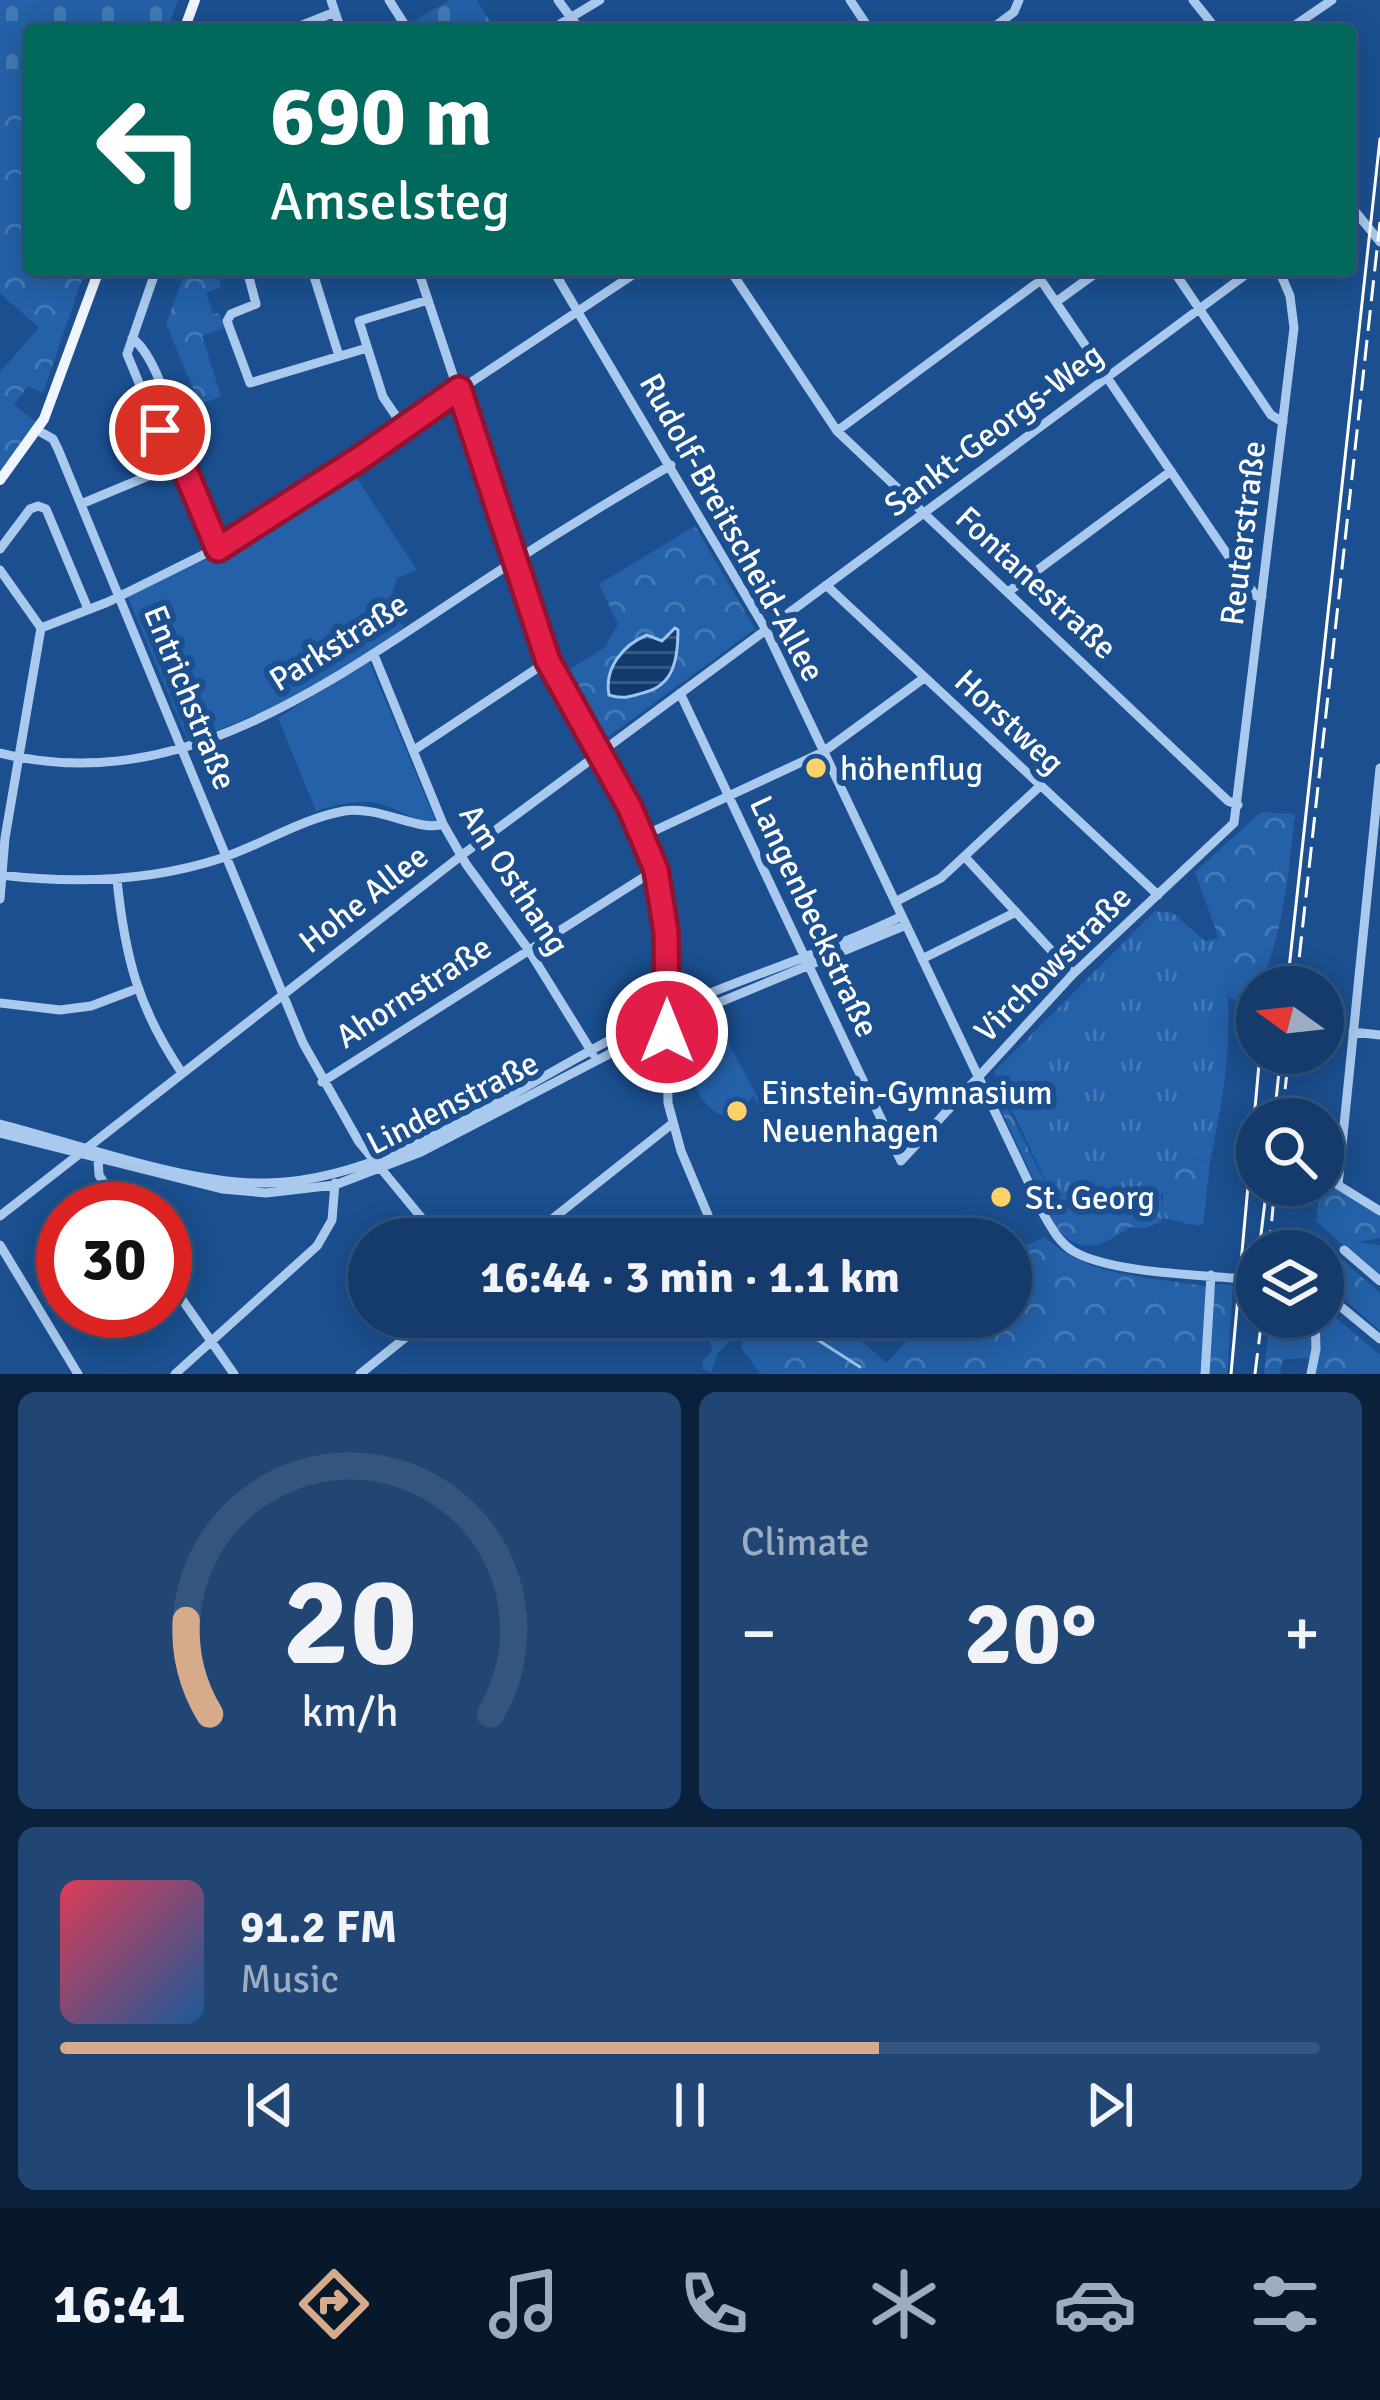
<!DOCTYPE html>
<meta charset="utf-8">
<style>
:root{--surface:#143b6b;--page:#214673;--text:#f1f3f6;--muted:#9dadc1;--line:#33557e;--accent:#d6ab8b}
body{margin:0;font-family:Signika,sans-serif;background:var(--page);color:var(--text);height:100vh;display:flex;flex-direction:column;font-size:45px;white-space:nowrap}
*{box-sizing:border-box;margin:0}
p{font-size:39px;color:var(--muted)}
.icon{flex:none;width:66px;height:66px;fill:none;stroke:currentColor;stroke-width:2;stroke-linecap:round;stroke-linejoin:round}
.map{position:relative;height:1374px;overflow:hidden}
.drawer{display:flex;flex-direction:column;gap:18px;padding:18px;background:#0b203b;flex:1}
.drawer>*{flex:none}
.guide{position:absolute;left:24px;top:24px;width:1332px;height:252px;border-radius:12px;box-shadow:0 6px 30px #0003,0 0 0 3px var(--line);background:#00695c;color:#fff;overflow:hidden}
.needle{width:78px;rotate:285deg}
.controls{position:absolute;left:1236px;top:966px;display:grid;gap:24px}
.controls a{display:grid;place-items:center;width:108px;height:108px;border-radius:50%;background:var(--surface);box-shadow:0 6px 30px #0003,0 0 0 3px var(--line);font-size:60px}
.speed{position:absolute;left:36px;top:1182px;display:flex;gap:24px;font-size:60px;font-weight:700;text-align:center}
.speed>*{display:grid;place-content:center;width:156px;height:156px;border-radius:50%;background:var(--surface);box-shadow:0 6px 30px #0003,0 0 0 3px var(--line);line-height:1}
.speed .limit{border:18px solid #d22;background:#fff;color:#111}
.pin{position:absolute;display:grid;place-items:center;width:102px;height:102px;color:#fff;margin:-51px;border:6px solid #fff;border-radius:50%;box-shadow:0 3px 12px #0007}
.me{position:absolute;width:132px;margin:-66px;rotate:0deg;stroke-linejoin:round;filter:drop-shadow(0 0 9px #0008)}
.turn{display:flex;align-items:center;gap:42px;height:252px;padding:0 48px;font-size:54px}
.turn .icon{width:156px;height:156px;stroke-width:2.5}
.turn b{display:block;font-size:84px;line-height:102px}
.big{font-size:90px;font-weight:700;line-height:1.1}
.drawer .card{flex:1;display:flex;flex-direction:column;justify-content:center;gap:18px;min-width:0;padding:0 42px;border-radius:18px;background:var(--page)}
.drawer .dial{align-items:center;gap:0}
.dial svg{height:312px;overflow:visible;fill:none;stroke:var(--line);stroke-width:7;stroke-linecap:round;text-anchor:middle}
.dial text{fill:var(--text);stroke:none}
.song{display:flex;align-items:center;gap:36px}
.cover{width:144px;height:144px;border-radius:18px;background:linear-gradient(135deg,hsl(350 70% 55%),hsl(210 70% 35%))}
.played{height:12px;border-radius:6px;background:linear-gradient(90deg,var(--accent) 65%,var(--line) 65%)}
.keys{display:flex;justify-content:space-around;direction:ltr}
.heat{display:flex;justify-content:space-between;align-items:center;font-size:66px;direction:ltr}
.drawer .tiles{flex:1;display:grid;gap:18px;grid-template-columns:1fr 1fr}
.card:last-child{grid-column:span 2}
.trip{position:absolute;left:348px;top:1218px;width:684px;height:120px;border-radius:60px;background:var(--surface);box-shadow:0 6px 30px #0003,0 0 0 3px var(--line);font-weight:700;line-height:120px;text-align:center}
.tabs{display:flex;height:192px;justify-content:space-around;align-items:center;background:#08182b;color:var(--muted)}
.tabs .icon{width:84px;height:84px}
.tabs .on{color:var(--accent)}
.tabs b{font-size:54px;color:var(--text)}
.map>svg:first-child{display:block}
.grass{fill:url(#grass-tufts)}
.forest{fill:url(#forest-crowns);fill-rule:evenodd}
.cemetery{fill:url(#cemetery-stones)}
.garden{fill:#2461a8}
.water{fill:url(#water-rules);stroke:#9cc4f0;stroke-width:3}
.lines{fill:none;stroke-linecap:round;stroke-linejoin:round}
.stream{stroke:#9cc4f0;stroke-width:3}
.minor{stroke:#a9c9ee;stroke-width:9}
.major{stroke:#f0f6ff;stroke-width:10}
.tram{stroke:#fff;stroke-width:3}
.rail{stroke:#fff;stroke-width:3;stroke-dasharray:21 9;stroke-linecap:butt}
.route-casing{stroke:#92132f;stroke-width:30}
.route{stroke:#e11d48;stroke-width:21}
.poi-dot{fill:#ffd166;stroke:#1b4f8f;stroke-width:4.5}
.labels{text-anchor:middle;stroke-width:12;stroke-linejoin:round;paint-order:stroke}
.street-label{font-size:33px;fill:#fff;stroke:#1b4f8f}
.poi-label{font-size:33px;fill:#fff;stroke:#1b4f8f;text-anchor:start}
</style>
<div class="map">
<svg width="1380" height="1374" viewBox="0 0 1380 1374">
<defs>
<pattern id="grass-tufts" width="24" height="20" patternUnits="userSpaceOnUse" patternTransform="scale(3)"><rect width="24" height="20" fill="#2461a8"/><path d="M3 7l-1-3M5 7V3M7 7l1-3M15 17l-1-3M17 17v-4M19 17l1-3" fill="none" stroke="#4579b5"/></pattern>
<pattern id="forest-crowns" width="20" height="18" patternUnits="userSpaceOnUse" patternTransform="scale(3)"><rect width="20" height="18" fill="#2461a8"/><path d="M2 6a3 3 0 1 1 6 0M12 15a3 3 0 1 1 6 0" fill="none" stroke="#4579b5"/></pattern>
<pattern id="cemetery-stones" width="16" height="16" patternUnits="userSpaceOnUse" patternTransform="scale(3)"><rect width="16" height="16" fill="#2461a8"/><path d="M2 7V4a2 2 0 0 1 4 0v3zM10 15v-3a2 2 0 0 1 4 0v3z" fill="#4579b5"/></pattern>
<pattern id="water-rules" width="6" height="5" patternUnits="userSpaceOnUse" patternTransform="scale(3)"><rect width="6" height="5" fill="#123a6d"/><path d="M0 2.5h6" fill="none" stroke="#365883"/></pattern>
</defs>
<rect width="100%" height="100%" fill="#1b4f8f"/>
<path class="grass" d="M1155,911L1173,913L1205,941L1220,938C1237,1012 1226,1088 1210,1162L1190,1157L1160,1196L1169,1219L1141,1218L1128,1202L1058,1207L994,1072Z"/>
<path class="forest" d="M0,78L30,88V270H85L43,393L28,386L14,405L36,422L0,471V372L39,328L0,293Z
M186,270H216L221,287L206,293L213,314L219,313L224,328L202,336L221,396L200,405L166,324Z
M695,526L755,629L601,742L564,673L604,648L618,624L599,584ZM674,629C674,678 672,687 623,698L607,683L613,663L651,636L662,641Z
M1261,812L1295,814C1289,870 1282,958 1248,1002L1229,998L1222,947L1195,872Z
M1005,1103L1057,1206L1104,1194L1119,1205L1128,1202L1141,1218H1162L1161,1222L1146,1228L1130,1227C1103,1246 1080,1257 1056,1227L1000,1108Z
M1326,1141H1339L1335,1187L1380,1215V1238L1357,1242L1380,1245V1278L1316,1221Z
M1190,1157L1210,1162L1203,1224L1199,1226L1169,1219C1156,1184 1163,1181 1190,1157Z
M1044,1237C1094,1281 1151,1275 1213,1288L1218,1284L1233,1285L1227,1374H761L741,1348L747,1324L718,1353L711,1373L703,1369V1360L712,1351L706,1326L658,1331L645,1317H745L748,1321L753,1317H834L887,1363L927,1317H1011V1253Z
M1328,1247L1380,1293V1331L1332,1288L1323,1286V1259Z
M1323,1307L1380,1355V1374H1316L1317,1358L1283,1359L1280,1374H1264L1270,1317H1323Z"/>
<path class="cemetery" d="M0,0H178L167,30H30V88L0,78Z
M450,0H477L495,30H420L414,21Z"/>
<path class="garden" d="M352,471L417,570L397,578L390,603L404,628C335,675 267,715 188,741L127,595L234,547Z
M369,661L436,822L427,825C381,801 369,795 316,811L278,718Z
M708,1023L724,1035L765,1110L762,1112L753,1096L739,1115C705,1124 695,1082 681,1059L683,1084H678L676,1037L681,1039L697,1024Z"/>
<path class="water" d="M675,628L678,630C678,656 675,684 646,692C632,696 624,700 609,695C604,668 623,645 647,635L662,641Z"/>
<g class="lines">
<path class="stream" d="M808,1317L804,1331L860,1367"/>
<path class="minor" d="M331,0L341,30
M389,0L408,30
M558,0L580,30
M850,0L870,30
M1193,0L1217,30
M290,30L335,12
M550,30L600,0
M990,30L1014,12L1019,0
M1288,30L1332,0
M1350,205L1380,242
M156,270L127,354L156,424L172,439L218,549
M247,270L256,304L231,314L227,321L250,383L367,348
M312,270L339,356
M418,270L548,661L630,808L655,870L666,933L668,1103L681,1151L718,1239
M553,270L766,630L1044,1215C1052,1229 1059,1242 1073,1251C1111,1274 1210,1275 1257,1280
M730,270L837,431L1228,801L1238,805
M1034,270L1242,576L1256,596H1262
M1173,270L1271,415L1283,422
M1056,302L1100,270
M132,338C152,352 176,414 172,439
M404,428L383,397L359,321L428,300
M37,430L53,439L58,449L303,1043L359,1142L439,1239
M837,431L1041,280
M81,504L182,462
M0,549L30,509L38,506L46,509L88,609
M0,570L41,628L5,838L0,899
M826,585L1158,895
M1008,592L1171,471
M41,628L108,602L235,539L640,270
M374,655L443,824L466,864L528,949L593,1054
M680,693L901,1161L1073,974L1234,823L1294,328L1290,296L1279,270
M414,750L548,661
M0,753C175,797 323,687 461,596C530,550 599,507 671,465
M1380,768L1338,1185L1380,1211
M643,836L823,752L924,678
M965,857L1073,974
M0,875C75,884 149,882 222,858C263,844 301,819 344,811C379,805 421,833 443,824
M117,880C125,957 138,1008 182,1073
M895,902L941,878L1040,786
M922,959L1016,912
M0,1003L60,1010L91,1006L136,989
M1353,1032L1380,1035
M322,1082L655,870
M0,1124C78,1144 188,1185 267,1183C396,1181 533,1075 649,1020C731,980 820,956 902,916
M0,1133L222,1189L266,1193L335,1185L421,1152L667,1024L906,925
M98,1159L99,1175L121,1209
M0,1216L462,855L1252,270
M527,1239L673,1123
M0,1245L78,1374
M1344,1250L1380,1281
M165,1275L234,1374
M1323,1292L1380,1339
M503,1317L515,1332
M175,1374L317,1246L332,1220L335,1183
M360,1374L431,1317
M1205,1374L1211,1275
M1311,1374L1316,1349L1315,1317"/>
<path class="major" d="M184,30L195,0
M0,480L44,419L99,270"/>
<path class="tram" d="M1287,987L1380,139
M1274,1119L1281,1053
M1259,1251L1267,1185
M1251,1319L1257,1272
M1231,1374L1260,1053"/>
<path class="rail" d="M1296,987L1380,222
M1282,1119L1289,1053
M1269,1251L1275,1185
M1255,1374L1262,1317"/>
</g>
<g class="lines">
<defs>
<path id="route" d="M160,430L172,439L218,549L362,457L459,389L548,661L630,808L656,870L666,932L667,1032"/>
</defs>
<use href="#route" class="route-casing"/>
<use href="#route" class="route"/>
</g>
<g class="poi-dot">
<circle cx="816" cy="768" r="12"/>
<circle cx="737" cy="1111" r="12"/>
<circle cx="1001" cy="1197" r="12"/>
</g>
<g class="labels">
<g class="street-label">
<text transform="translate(993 429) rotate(-37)" y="12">Sankt-Georgs-Weg</text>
<text transform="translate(733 527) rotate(61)" y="12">Rudolf-Breitscheid-Allee</text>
<text transform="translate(1242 533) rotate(-83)" y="12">Reuterstraße</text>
<text transform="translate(1037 582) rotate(43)" y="12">Fontanestraße</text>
<text transform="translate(338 641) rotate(-32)" y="12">Parkstraße</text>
<text transform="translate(191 697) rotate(68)" y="12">Entrichstraße</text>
<text transform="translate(1010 721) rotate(43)" y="12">Horstweg</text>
<text transform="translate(515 879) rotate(57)" y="12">Am Osthang</text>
<text transform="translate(363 898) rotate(-38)" y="12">Hohe Allee</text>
<text transform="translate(815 916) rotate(65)" y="12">Langenbeckstraße</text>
<text transform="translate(1052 963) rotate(-45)" y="12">Virchowstraße</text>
<text transform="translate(413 991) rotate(-33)" y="12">Ahornstraße</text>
<text transform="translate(452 1102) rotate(-27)" y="12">Lindenstraße</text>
</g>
<g class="poi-label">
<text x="840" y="780">höhenflug</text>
<text x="761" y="1104">Einstein-Gymnasium<tspan x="761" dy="38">Neuenhagen</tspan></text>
<text x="1025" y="1209">St. Georg</text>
</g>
</g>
</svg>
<div class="controls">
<a><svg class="needle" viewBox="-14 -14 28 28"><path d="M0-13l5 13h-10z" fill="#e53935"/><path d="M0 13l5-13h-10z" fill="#9dadc1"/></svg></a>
<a><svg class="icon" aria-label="search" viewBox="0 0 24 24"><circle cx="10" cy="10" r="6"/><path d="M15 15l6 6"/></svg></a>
<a><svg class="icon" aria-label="layers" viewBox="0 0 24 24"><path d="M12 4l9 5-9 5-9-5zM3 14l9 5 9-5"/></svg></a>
</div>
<div class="speed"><div class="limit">30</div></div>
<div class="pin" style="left:160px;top:430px;background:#d93025"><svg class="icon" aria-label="arrive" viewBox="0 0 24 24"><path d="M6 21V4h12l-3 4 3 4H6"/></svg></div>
<svg class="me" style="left:667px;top:1032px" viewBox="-20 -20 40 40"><circle r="17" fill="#e11d48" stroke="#fff" stroke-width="3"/><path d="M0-11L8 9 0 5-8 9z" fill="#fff"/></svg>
<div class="trip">16:44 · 3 min · 1.1 km</div>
<div class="guide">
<div class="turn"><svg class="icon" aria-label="left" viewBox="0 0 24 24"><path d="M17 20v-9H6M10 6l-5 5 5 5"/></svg><div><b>690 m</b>Amselsteg</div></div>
</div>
</div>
<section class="drawer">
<div class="tiles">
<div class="card dial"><svg viewBox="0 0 100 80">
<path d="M14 69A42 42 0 1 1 86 69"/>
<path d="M14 69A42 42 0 0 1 8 45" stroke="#d6ab8b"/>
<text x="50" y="56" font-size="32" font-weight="700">20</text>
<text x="50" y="72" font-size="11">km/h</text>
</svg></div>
<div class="card"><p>Climate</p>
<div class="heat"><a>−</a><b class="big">20°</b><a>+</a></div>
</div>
<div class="card">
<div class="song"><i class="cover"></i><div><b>91.2 FM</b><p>Music</p></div></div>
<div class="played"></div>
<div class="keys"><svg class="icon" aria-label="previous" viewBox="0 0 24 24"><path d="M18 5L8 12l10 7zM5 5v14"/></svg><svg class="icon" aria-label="pause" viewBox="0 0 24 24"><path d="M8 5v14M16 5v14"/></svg><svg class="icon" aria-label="next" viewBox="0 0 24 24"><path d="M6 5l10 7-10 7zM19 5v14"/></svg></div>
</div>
</div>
</section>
<nav class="tabs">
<b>16:41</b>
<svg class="icon on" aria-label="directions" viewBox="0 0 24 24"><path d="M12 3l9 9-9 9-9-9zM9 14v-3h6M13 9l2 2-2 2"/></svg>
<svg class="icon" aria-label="music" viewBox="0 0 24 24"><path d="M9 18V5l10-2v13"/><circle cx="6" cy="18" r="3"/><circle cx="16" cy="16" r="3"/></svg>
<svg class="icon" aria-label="phone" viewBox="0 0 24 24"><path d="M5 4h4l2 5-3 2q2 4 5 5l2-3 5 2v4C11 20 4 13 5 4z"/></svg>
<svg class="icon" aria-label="climate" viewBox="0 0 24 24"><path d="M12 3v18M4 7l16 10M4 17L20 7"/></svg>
<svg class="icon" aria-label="car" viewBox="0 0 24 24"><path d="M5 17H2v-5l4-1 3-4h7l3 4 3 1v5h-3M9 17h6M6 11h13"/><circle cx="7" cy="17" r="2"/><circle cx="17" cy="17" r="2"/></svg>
<svg class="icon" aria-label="filters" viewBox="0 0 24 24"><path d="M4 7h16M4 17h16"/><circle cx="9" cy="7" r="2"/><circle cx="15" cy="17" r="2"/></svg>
</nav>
